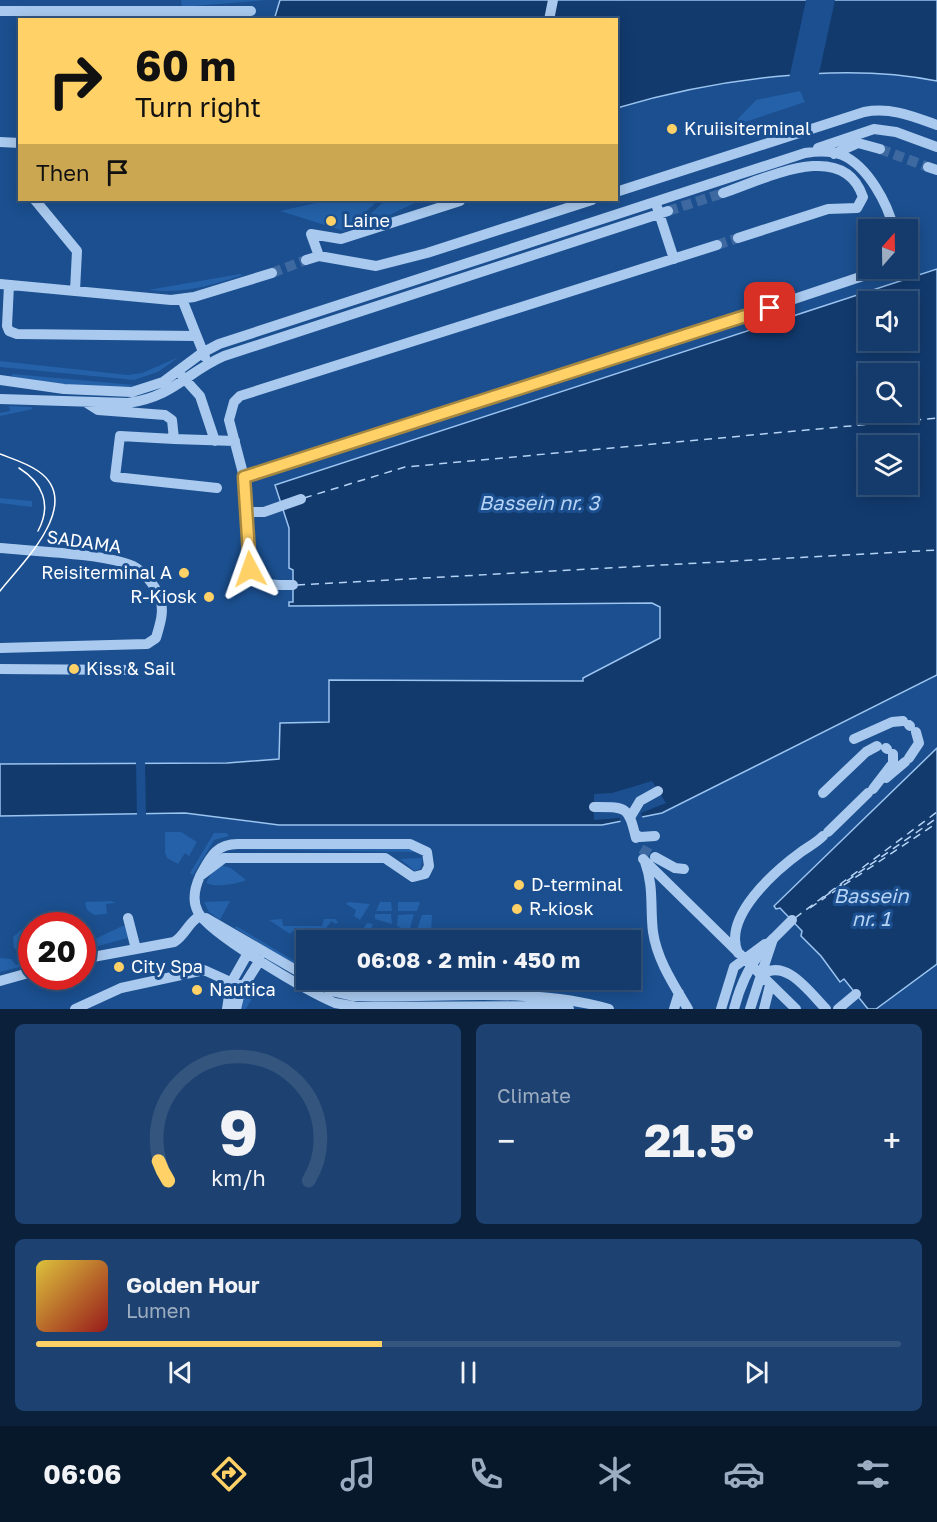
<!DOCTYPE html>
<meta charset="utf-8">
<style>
:root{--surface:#143b6b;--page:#1d4271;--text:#f1f3f6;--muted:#9dadc1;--line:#33557e;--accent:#ffd166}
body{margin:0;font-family:"Golos Text",sans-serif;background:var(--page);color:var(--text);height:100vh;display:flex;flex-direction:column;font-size:22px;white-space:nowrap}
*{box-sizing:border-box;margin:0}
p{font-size:20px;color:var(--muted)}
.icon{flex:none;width:33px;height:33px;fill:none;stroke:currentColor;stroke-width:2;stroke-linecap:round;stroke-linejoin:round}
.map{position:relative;height:1009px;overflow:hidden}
.drawer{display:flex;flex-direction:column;gap:15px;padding:15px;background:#0b203b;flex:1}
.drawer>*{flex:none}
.hud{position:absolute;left:18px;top:18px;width:600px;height:183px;border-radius:0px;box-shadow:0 3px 15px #0003,0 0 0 2px var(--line);background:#ffd166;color:#111;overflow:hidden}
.needle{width:39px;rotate:20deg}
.controls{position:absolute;left:858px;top:219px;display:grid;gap:12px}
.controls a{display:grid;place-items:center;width:60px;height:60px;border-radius:0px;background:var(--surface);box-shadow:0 3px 15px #0003,0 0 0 2px var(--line);font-size:30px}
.speed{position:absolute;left:18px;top:912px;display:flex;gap:12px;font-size:30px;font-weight:700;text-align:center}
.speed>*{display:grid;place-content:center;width:78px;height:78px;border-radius:50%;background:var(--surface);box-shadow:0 3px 15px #0003,0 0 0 2px var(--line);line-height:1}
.speed .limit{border:9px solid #d22;background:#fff;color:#111}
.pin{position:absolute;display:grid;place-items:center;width:51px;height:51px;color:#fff;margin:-26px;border-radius:12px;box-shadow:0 3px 9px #0006}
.me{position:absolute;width:66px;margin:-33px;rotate:356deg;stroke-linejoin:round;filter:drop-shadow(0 0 4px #0008)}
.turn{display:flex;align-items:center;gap:21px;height:126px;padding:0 18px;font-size:27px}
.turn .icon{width:78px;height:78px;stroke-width:2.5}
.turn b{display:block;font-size:42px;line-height:51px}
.then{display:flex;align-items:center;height:57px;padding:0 18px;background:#0003;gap:12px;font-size:22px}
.big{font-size:45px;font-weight:700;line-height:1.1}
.drawer .tile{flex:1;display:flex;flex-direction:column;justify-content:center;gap:9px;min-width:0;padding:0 21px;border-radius:9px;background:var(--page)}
.drawer .dial{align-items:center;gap:0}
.dial svg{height:156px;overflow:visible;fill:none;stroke:var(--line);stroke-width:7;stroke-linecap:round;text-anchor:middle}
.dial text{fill:var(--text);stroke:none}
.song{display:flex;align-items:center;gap:18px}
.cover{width:72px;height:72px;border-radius:9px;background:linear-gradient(135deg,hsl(50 70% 55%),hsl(0 70% 35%))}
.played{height:6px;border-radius:3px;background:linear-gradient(90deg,var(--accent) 40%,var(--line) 40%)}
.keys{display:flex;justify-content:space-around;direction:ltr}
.heat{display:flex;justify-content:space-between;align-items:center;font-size:33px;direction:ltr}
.drawer .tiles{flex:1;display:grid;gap:15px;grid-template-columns:1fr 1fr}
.tile:last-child{grid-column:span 2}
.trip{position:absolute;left:296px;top:930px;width:345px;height:60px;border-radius:0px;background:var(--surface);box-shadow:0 3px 15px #0003,0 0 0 2px var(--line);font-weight:700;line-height:60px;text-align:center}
.tab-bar{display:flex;height:96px;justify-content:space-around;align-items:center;background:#08182b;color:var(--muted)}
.tab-bar .icon{width:42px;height:42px}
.tab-bar .current{color:var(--accent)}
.tab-bar b{font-size:27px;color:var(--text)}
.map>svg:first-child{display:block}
.green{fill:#2461a8}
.water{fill:#123a6d;stroke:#9cc4f0;stroke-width:1.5;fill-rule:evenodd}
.pier{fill:#1b4f8f}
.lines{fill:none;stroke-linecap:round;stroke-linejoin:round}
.ferry{stroke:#b5d3f5;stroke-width:1.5;stroke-dasharray:8 6;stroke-linecap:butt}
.minor-tunnel{stroke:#3d69a0;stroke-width:10;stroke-dasharray:10 5;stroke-linecap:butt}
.minor{stroke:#a9c9ee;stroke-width:10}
.tram{stroke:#fff;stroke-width:1.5}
.minor-bridge{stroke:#a9c9ee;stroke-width:10}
.route-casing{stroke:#a68842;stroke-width:15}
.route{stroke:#ffd166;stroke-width:10}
.poi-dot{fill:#ffd166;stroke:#1b4f8f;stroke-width:2}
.labels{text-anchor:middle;stroke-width:6;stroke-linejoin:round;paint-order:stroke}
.poi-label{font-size:18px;fill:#fff;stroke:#1b4f8f;text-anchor:start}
.street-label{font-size:18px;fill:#fff;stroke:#1b4f8f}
.water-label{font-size:20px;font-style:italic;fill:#b5d3f5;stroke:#1b4f8f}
</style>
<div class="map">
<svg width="937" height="1009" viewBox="0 0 937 1009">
<rect width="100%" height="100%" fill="#1b4f8f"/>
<path class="green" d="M181,0H267L182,7Z
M800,91L805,102L730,127L756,100Z
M329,200H379L344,231L280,211Z
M385,200H421L350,234Z
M240,274L243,275C210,286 182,294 148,290Z
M179,357L158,372L134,380L0,367V361L128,375L142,373Z
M13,374L134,385H136C108,391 39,383 11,376Z
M9,406L31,407L33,409L0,416V413L10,411Z
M0,498L32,501V507L0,503Z
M165,832H181L197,842L189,856L185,853L178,864L167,858L165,853Z
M214,833H227L229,836L214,840L193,875L190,873Z
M405,848L418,852L225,849Z
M422,858L421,868L415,871L400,859Z
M220,865L231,868L246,880C238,884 215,888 206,883L214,868Z
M111,901L116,903L106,904L107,914L94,915L87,910L85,902Z
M230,901L220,920L209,912L204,902Z
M348,902L370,904L360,920L354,916L356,910L346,904Z
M380,902H391L392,911H376Z
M398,902H419L420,903L417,911H398Z
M375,914H391L392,924L375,919Z
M414,914L409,932L397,926L398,915Z
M422,915H432L431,935L416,933Z
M282,919L283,926H322L324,919H335L338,922L336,924L331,921L319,940H315L295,929L290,934L269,920Z
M367,923L373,924L367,940H356Z
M122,926H125L128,938L83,950V945Z
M236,926L306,968V971L235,928Z
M21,930L30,940L17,950L14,948L13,937Z
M0,958L11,959L16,965L31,961V964L0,972Z
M334,980H392H367L362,985H344Z
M251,981L258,988L246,1009H239Z"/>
<path class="water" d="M280,0H937V81C841,61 710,80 617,108L616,20H274Z
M937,269V675L662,813L602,825H279L185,813L0,816V764L227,763L279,759L280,723L329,722V680L583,681V678L660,638V607L652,603L289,606V602H293V570L289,568V528L275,485ZM868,302H908V340H868ZM868,374H908V412H868ZM868,446H908V484H868Z
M937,748V964L876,1009H868L844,979L840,982L821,956L801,936L802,931L780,908L776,909L774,906Z"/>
<path class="pier" d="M806,0H835L818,78L789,79Z
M145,760L146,817H137L136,761Z
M652,781L666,803L641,813L643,819L621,824L620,818L594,820V794L612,793Z"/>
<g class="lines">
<path class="ferry" d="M304,498L405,467L937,418
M297,585L937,550
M832,893L937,823
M824,897L937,818
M810,908L826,897
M795,918L937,812"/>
<path class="minor-tunnel" d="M880,149L928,167
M668,211L723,193
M717,245L738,238
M272,273L306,260
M641,849L655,857"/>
<path class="minor" d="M0,11H251
M549,20L553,0
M0,142L20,143
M818,148L874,129L896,132L937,147
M834,154L858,143L880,149
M928,167L937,170
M616,192L864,112C891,107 912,116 937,125
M723,193C763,180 843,137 863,197L857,208L828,209L738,238
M35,200L77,251L75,291
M657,207L674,259
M319,256L311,234L341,239L460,201
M306,260L319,256L376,266L427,253L592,200
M0,284L171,300L194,297L272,273
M9,285L7,326L9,331L17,334L196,336
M182,299L205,357
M182,376L200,396L215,441
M0,380L64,389L132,392L163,382L202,353L219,344L805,153C817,151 830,150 842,155C868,166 888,204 894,230
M0,399L128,403C175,396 185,373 224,356L668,211
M87,403L98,410L165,415L172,420L174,439L235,441
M174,439L120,436L115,477L217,488
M244,477L567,375L887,268
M246,512H264L301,499
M0,548C32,551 108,554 133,566C145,572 158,589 161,602C164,614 159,627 156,638L147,644L0,648
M293,585C275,585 260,587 250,569L244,477L229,420L234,402L240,396L717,245
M0,669L132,670
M909,725L910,726
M854,739L892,722L903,721
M886,748L887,749
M909,758L919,743L916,732
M886,778L905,762
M873,789L893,763V754
M823,793L866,752L877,746
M594,807C627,807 628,806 636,838
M631,816L640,801L658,791
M828,832L868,793
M635,834L640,837L655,836
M238,844H410L427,852L429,866L425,874L413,877L385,858H224L200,876C210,858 215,844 238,844Z
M655,857L675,868L684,869
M643,859L796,1009
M645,862C654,886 650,908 653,932C657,960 674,985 688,1009
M200,876C195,887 192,901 198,912C209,934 309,992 335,1003L357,1007L545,1006L569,1009
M128,918L136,949
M206,918L306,976
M738,953C722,917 775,871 801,852C808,847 816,843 823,836
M82,959L174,942C185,936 188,922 200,916
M761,975L773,939L792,920
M312,980L332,991L354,996C434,999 534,986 609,1009
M0,981L32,972
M75,1009L121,988L204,970L237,985H244
M227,1009L231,983L248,953
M236,1009L240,992L260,960
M674,1009L679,993
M721,1009L734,967L765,944
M750,1009L761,975C786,957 810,993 826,1009
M764,1009L770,985
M838,1009L856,994"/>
<path class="tram" d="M0,454C13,459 27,463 38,471C85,503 22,563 0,591
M19,468C43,483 52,505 38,531"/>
<path class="minor-bridge" d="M734,1009C741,982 752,958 773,939"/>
</g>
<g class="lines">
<defs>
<path id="route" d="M250,569L244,477L770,308"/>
</defs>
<use href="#route" class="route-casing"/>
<use href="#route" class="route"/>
</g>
<g class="poi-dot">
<circle cx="672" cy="129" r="6"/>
<circle cx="331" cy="221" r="6"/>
<circle cx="184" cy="573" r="6"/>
<circle cx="209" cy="597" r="6"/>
<circle cx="74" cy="669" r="6"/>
<circle cx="519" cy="885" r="6"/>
<circle cx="517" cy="909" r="6"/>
<circle cx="119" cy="967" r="6"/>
<circle cx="197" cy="990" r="6"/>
</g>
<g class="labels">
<g class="poi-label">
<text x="684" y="135">Kruiisiterminal</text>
<text x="343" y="227">Laine</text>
<text x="172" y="579" text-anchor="end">Reisiterminal A</text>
<text x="197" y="603" text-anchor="end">R-Kiosk</text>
<text x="86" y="675">Kiss &amp; Sail</text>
<text x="531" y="891">D-terminal</text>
<text x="529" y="915">R-kiosk</text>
<text x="131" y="973">City Spa</text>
<text x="209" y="996">Nautica</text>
</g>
<g class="street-label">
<text transform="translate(84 542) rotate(8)" y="6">SADAMA</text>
</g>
<g class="water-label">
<text x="539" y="510">Bassein nr. 3</text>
<text x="871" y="903">Bassein<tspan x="871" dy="23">nr. 1</tspan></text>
</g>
</g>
</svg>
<div class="controls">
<a><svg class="needle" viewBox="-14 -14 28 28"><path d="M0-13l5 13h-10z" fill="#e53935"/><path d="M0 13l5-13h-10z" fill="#9dadc1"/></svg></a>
<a><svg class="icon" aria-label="sound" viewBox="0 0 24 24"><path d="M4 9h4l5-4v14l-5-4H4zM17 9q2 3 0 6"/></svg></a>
<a><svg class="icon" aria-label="search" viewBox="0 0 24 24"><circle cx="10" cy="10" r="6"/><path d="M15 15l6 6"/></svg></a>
<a><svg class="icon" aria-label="layers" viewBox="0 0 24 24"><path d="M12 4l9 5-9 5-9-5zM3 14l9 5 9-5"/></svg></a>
</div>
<div class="speed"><div class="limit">20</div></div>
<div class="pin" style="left:770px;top:308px;background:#d93025"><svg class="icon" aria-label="arrive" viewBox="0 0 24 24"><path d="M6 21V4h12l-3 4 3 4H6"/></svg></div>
<svg class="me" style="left:250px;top:569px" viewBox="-20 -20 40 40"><path d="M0-17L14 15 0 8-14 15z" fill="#ffd166" stroke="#fff" stroke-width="4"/></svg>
<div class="trip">06:08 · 2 min · 450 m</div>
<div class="hud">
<div class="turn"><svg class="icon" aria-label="right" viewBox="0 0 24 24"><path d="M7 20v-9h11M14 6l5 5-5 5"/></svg><div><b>60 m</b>Turn right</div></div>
<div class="then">Then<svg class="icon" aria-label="arrive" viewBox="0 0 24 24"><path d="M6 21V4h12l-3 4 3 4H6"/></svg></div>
</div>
</div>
<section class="drawer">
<div class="tiles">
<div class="tile dial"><svg viewBox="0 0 100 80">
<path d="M14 69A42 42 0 1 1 86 69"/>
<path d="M14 69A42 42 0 0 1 9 59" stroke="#ffd166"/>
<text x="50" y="56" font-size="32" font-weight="700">9</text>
<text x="50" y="72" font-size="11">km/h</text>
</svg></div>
<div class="tile"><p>Climate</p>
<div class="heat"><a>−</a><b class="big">21.5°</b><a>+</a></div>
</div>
<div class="tile">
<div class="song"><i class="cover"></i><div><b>Golden Hour</b><p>Lumen</p></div></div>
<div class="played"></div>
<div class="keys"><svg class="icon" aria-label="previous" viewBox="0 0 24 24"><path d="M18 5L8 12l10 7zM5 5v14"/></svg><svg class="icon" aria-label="pause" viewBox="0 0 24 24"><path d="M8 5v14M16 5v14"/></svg><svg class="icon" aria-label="next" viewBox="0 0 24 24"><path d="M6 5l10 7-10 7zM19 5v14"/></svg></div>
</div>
</div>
</section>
<nav class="tab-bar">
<b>06:06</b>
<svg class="icon current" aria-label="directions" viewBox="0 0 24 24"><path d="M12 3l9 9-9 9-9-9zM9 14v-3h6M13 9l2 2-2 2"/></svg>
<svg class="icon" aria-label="music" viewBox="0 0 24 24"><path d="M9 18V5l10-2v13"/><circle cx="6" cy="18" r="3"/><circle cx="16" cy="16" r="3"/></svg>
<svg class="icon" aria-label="phone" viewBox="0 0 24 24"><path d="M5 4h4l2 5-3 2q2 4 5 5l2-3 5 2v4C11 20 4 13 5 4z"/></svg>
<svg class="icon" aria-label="climate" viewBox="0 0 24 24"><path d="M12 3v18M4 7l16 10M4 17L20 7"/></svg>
<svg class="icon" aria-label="car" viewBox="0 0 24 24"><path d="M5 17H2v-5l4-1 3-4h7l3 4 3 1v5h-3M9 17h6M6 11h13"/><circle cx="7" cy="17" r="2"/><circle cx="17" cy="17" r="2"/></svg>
<svg class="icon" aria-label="filters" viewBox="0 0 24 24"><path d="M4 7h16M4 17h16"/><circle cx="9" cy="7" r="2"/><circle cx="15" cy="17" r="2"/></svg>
</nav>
